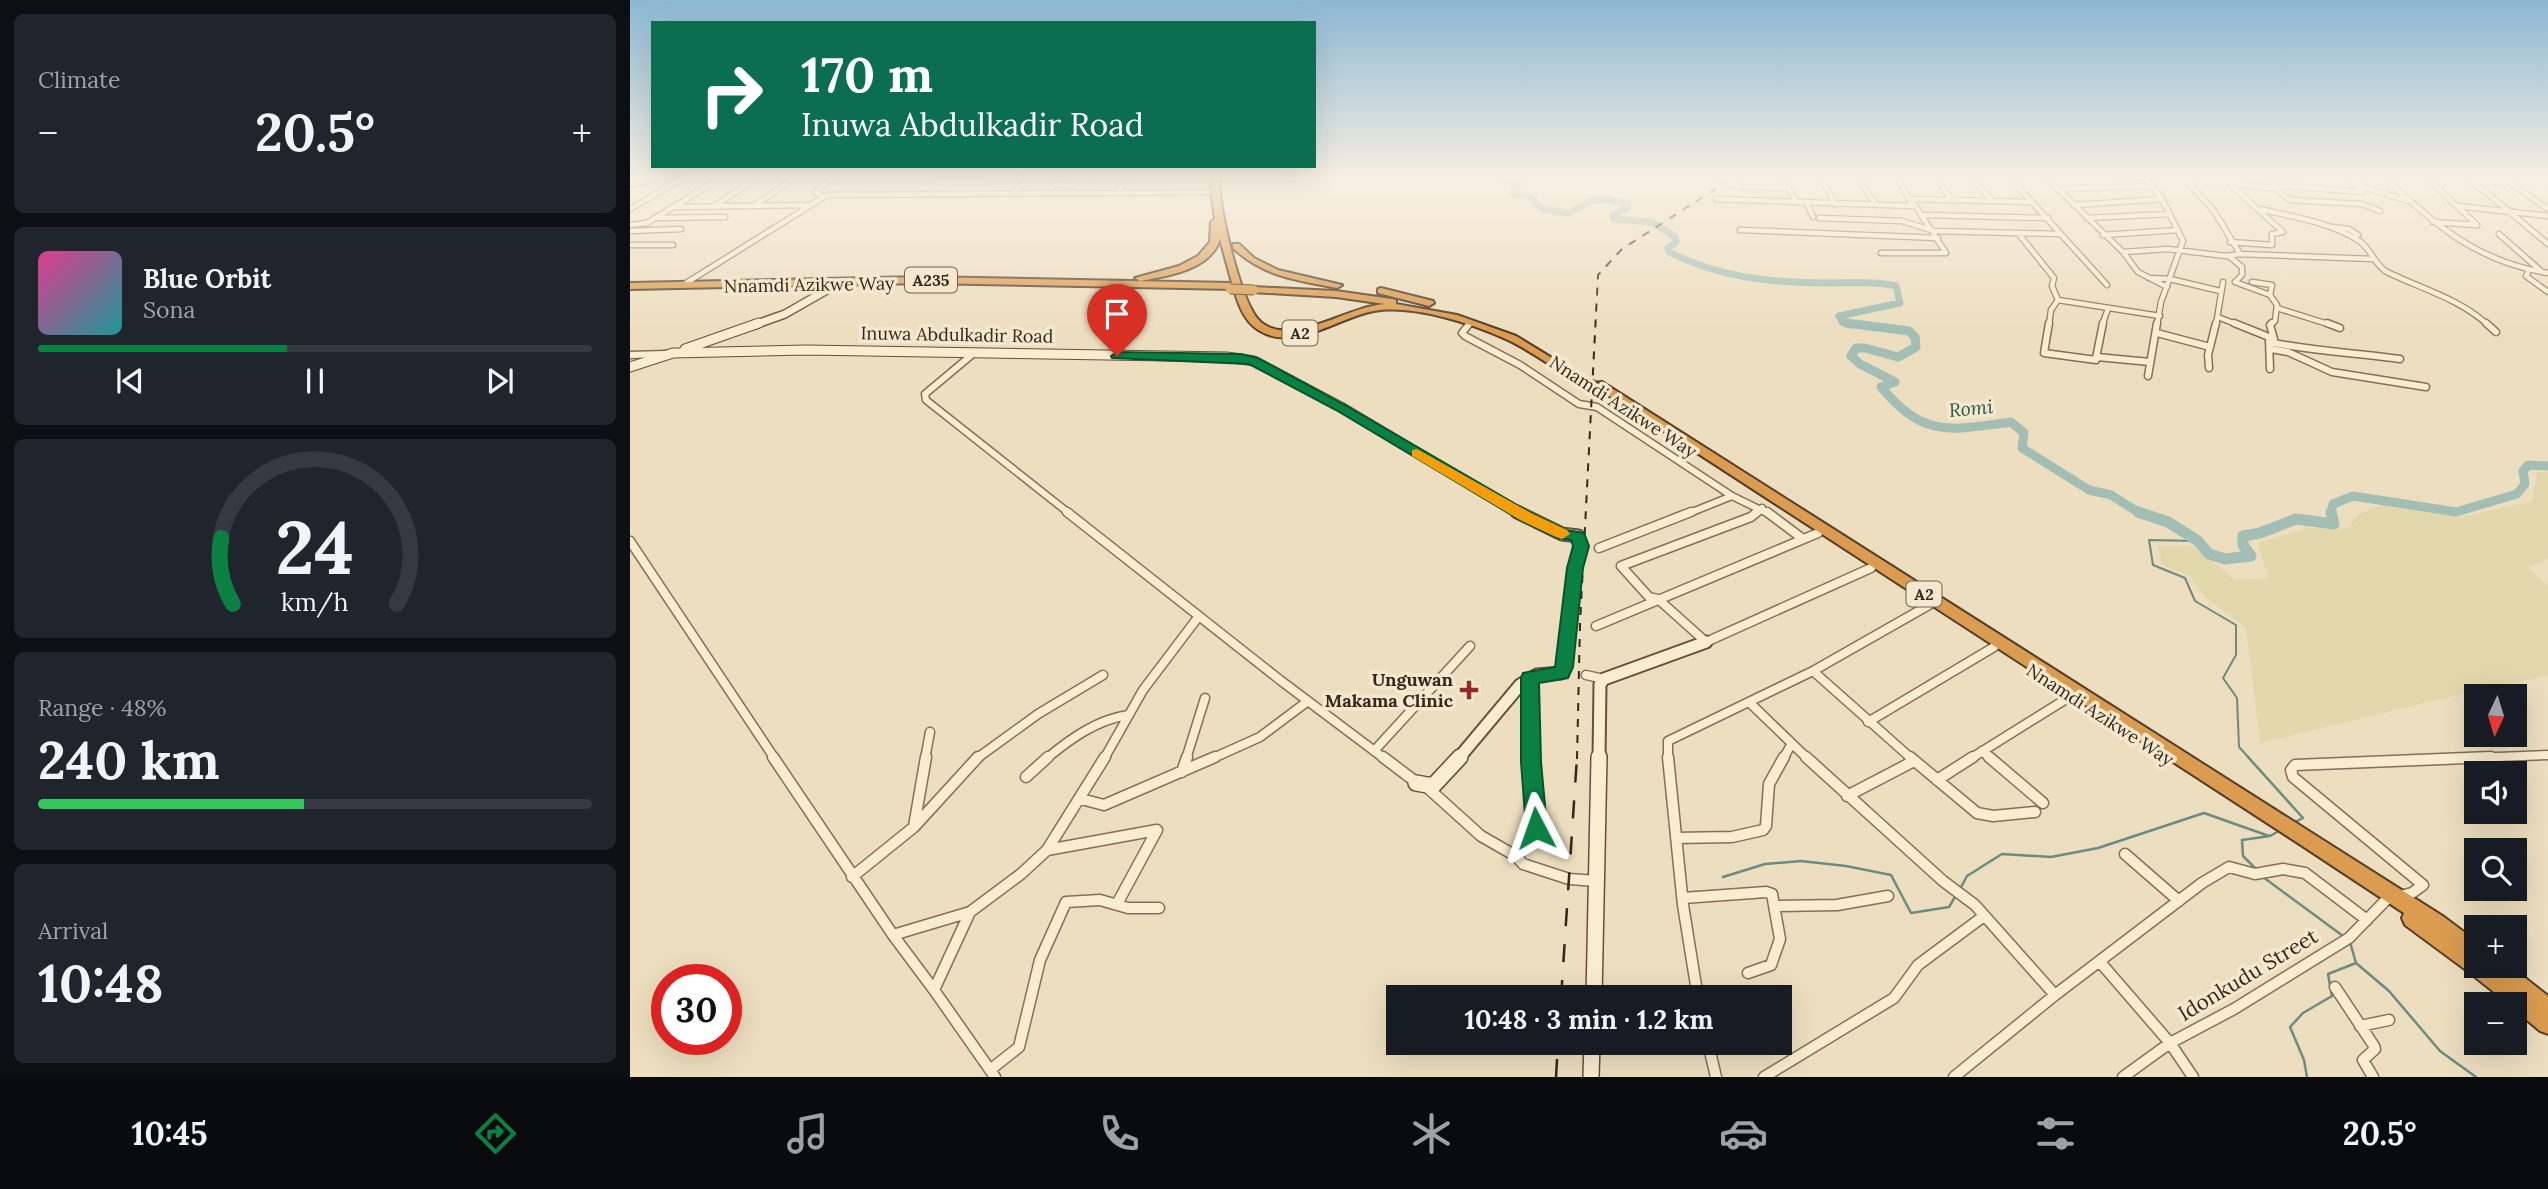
<!DOCTYPE html>
<meta charset="utf-8">
<style>
:root{--surface:#171b24;--page:#20242c;--text:#f1f3f6;--muted:#9ea1a6;--line:#363941;--accent:#0b8043}
body{margin:0;font-family:Lora,serif;background:var(--page);color:var(--text);height:100vh;display:flex;flex-direction:column;font-size:26px;white-space:nowrap}
*{box-sizing:border-box;margin:0}
p{font-size:23px;color:var(--muted)}
.icon{flex:none;width:38px;height:38px;fill:none;stroke:currentColor;stroke-width:2;stroke-linecap:round;stroke-linejoin:round}
.map{position:relative;flex:1;overflow:hidden}
.sheet{display:flex;flex-direction:column;gap:14px;padding:14px;background:#0d0f14;width:630px}
.sheet>*{flex:none}
.banner{position:absolute;left:21px;top:21px;width:665px;height:147px;border-radius:0px;box-shadow:0 7px 28px #0002;background:#0b6e4f;color:#fff;overflow:hidden}
.needle{width:46px;rotate:184deg}
.tools{position:absolute;left:1834px;top:684px;display:grid;gap:14px}
.tools a{display:grid;place-items:center;width:63px;height:63px;border-radius:0px;background:var(--surface);box-shadow:0 7px 28px #0002;font-size:35px}
.speed{position:absolute;left:21px;top:964px;display:flex;gap:14px;font-size:35px;font-weight:700;text-align:center}
.speed>*{display:grid;place-content:center;width:91px;height:91px;border-radius:50%;background:var(--surface);box-shadow:0 7px 28px #0002;line-height:1}
.speed .limit{border:10px solid #d22;background:#fff;color:#111}
.pin{position:absolute;display:grid;place-items:center;width:60px;height:60px;color:#fff;margin:-72px -30px;border-radius:50% 50% 50% 0;rotate:-45deg;box-shadow:0 0 7px #0007}
.pin .icon{rotate:45deg}
.me{position:absolute;width:77px;margin:-38px;rotate:356deg;stroke-linejoin:round;filter:drop-shadow(0 0 5px #0008)}
.turn{display:flex;align-items:center;gap:24px;height:147px;padding:0 35px;font-size:32px}
.turn .icon{width:91px;height:91px;stroke-width:2.5}
.turn b{display:block;font-size:49px;line-height:60px}
.big{font-size:52px;font-weight:800;line-height:1.1}
.sheet .widget{flex:1;display:flex;flex-direction:column;justify-content:center;gap:10px;min-width:0;padding:0 24px;border-radius:10px;background:var(--page)}
.sheet .dial{align-items:center;gap:0}
.dial svg{height:182px;overflow:visible;fill:none;stroke:var(--line);stroke-width:7;stroke-linecap:round;text-anchor:middle}
.dial text{fill:var(--text);stroke:none}
.song{display:flex;align-items:center;gap:21px}
.cover{width:84px;height:84px;border-radius:10px;background:linear-gradient(135deg,hsl(330 70% 55%),hsl(180 70% 35%))}
.played{height:7px;border-radius:4px;background:linear-gradient(90deg,var(--accent) 45%,var(--line) 45%)}
.keys{display:flex;justify-content:space-around;direction:ltr}
.heat{display:flex;justify-content:space-between;align-items:center;font-size:38px;direction:ltr}
.charge{height:10px;border-radius:5px;background:linear-gradient(90deg,#34c759 48%,var(--line) 0)}
.trip{position:absolute;left:756px;top:985px;width:406px;height:70px;border-radius:0px;background:var(--surface);box-shadow:0 7px 28px #0002;font-weight:800;line-height:70px;text-align:center}
.tab-bar{display:flex;height:112px;justify-content:space-around;align-items:center;background:#090b0e;color:var(--muted)}
.tab-bar .icon{width:49px;height:49px}
.tab-bar .selected{color:var(--accent)}
.tab-bar b{font-size:32px;color:var(--text)}
main{display:flex;flex:1;min-height:0}
.map>svg:first-child{display:block}
.farmland{fill:#e2d8ac}
.lines{fill:none;stroke-linecap:round;stroke-linejoin:round}
.stream-far1{stroke:#6a8c83;stroke-width:2}
.stream{stroke:#6a8c83;stroke-width:2.5}
.river-far2{stroke:#a2beb5;stroke-width:7}
.river-far1{stroke:#a2beb5;stroke-width:9}
.river{stroke:#a2beb5;stroke-width:11}
.street-far3-casing{stroke:#856f58;stroke-width:7}
.street-far2-casing{stroke:#856f58;stroke-width:9}
.street-far1-casing{stroke:#856f58;stroke-width:11}
.street-casing{stroke:#856f58;stroke-width:13}
.secondary-far3-casing{stroke:#66503b;stroke-width:10}
.secondary-far2-casing{stroke:#66503b;stroke-width:11}
.secondary-far1-casing{stroke:#66503b;stroke-width:15}
.secondary-casing{stroke:#66503b;stroke-width:18}
.highway-casing{stroke:#523d2c;stroke-width:4}
.street-far3{stroke:#f8ecd1;stroke-width:4.5}
.street-far2{stroke:#f8ecd1;stroke-width:6}
.street-far1{stroke:#f8ecd1;stroke-width:8}
.street{stroke:#f8ecd1;stroke-width:10}
.secondary-far3{stroke:#f8ecd1;stroke-width:7}
.secondary-far2{stroke:#f8ecd1;stroke-width:9}
.secondary-far1{stroke:#f8ecd1;stroke-width:11}
.secondary{stroke:#f8ecd1;stroke-width:15}
.highway{fill:#dc9c4f;fill-rule:evenodd}
.rail-far1{stroke:#34271c;stroke-width:2;stroke-dasharray:8 8;stroke-linecap:butt}
.rail{stroke:#34271c;stroke-width:2.5;stroke-dasharray:18 18;stroke-linecap:butt}
.highway-bridge-far1-casing{stroke:#523d2c;stroke-width:11;stroke-linecap:butt}
.highway-bridge-casing{stroke:#523d2c;stroke-width:15;stroke-linecap:butt}
.highway-bridge-far1{stroke:#dc9c4f;stroke-width:9}
.highway-bridge{stroke:#dc9c4f;stroke-width:12}
.route{fill:#0b8043;stroke:#07532c;stroke-width:2}
.slow{fill:#f59e0b}
.poi-dot{fill:#92292b;stroke:#f4e9ce;stroke-width:2.5}
.labels{text-anchor:middle;stroke-width:7;stroke-linejoin:round;paint-order:stroke}
.shield{fill:#f4e9ce;stroke:#6e6151;stroke-width:2}
.shield-label{font-size:16px;font-weight:bold;fill:#34271c}
.street-label{font-size:18px;fill:#34271c;stroke:#f4e9ce}
.poi-label{font-size:18px;font-weight:bold;fill:#34271c;stroke:#f4e9ce;text-anchor:end}
.water-label{font-size:19px;font-style:italic;fill:#2b5451;stroke:#f4e9ce}
.near-street-label{font-size:21px;fill:#34271c;stroke:#f4e9ce}
</style>
<main>
<section class="sheet">
<div class="widget"><p>Climate</p>
<div class="heat"><a>−</a><b class="big">20.5°</b><a>+</a></div>
</div>
<div class="widget">
<div class="song"><i class="cover"></i><div><b>Blue Orbit</b><p>Sona</p></div></div>
<div class="played"></div>
<div class="keys"><svg class="icon" aria-label="previous" viewBox="0 0 24 24"><path d="M18 5L8 12l10 7zM5 5v14"/></svg><svg class="icon" aria-label="pause" viewBox="0 0 24 24"><path d="M8 5v14M16 5v14"/></svg><svg class="icon" aria-label="next" viewBox="0 0 24 24"><path d="M6 5l10 7-10 7zM19 5v14"/></svg></div>
</div>
<div class="widget dial"><svg viewBox="0 0 100 80">
<path d="M14 69A42 42 0 1 1 86 69"/>
<path d="M14 69A42 42 0 0 1 9 40" stroke="#0b8043"/>
<text x="50" y="56" font-size="32" font-weight="700">24</text>
<text x="50" y="72" font-size="11">km/h</text>
</svg></div>
<div class="widget"><p>Range · 48%</p><b class="big">240 km</b><div class="charge"></div></div>
<div class="widget"><p>Arrival</p><b class="big">10:48</b></div>
</section>
<div class="map">
<svg width="1918" height="1077" viewBox="0 0 1918 1077">
<rect width="100%" height="100%" fill="#eddebf"/>
<path class="farmland" d="M1907,472H1918V558L1899,568L1918,586V676L1860,687L1630,743L1616,628L1575,597L1560,576L1532,565L1528,545L1562,546L1604,579L1638,578L1628,543L1677,528L1717,529L1729,514L1751,505L1831,517L1902,501Z"/>
<g class="lines">
<path class="stream-far1" d="M1568,541L1519,540L1523,565L1555,578L1565,601L1606,625V655L1593,678L1607,698L1609,747L1620,759"/>
<path class="stream" d="M1618,757L1673,818L1663,823
M1627,870L1613,856L1612,840L1640,836L1649,831
M1093,877L1135,864L1171,861L1216,866L1261,875L1281,913L1319,907L1325,897
M1633,877L1713,936
M1330,889L1337,876L1372,854L1421,857L1468,848L1574,813L1639,836
M1726,963L1759,991L1810,1051L1846,1077
M1677,1077L1674,1060L1660,1027L1673,1013L1702,996L1698,974L1726,963L1720,942"/>
<path class="river-far2" d="M809,179H821
M865,179L891,182L882,194L899,196L913,209L938,213L962,200L974,199L998,204L997,208L983,215L984,219L1022,222L1045,237L1046,242L1038,248L1039,252C1088,277 1141,283 1196,283C1220,283 1243,281 1266,286L1270,303L1209,316L1212,322L1221,325"/>
<path class="river-far1" d="M1216,323L1279,331L1285,337L1286,347L1268,357L1235,348H1226L1221,356L1230,364L1265,382L1251,387C1295,439 1319,430 1381,422L1394,433L1392,448L1459,490L1481,495L1511,514
M1701,514L1703,504L1723,496L1826,512L1887,494L1895,484L1893,471L1898,465L1918,466"/>
<path class="river" d="M1508,512L1538,522L1568,541L1579,554L1595,559L1621,556L1613,545V536L1630,533L1666,519L1704,524L1701,512"/>
<defs>
<path id="street-far3" d="M1084,179L1111,187L1159,188
M1149,179L1159,188L1166,202
M1192,179L1205,204
M1229,179L1246,205
M1306,179L1322,200
M1343,179L1362,201
M1381,179L1477,285
M1411,179H1418L1493,252L1538,249L1596,256L1610,254L1584,211L1555,179
M1516,179L1532,199L1553,241L1531,302L1527,325
M1594,179L1653,232L1642,234V245L1600,242
M1634,179L1660,200L1732,204L1750,211
M1716,179C1734,190 1757,193 1778,201
M1756,179C1806,226 1848,262 1918,273
M1798,179L1847,225
M1836,179L1856,192L1918,244
M1875,179L1918,209
M1914,179L1918,182
M1556,180L1644,188
M1840,181L1877,182
M305,182H359
M425,184L449,187L462,179
M1642,185L1733,192L1727,186
M1428,189L1523,186
M384,192L399,179
M487,192L500,179
M193,196L185,192L202,179
M1086,199L1283,206L1268,179
M1281,199L1402,202
M1177,203L1183,217
M125,205L163,179
M1444,205L1532,199
M84,206L126,179
M1827,206L1918,216
M42,207L178,205
M0,209L52,179
M1630,209C1663,217 1699,222 1728,240C1741,248 1745,266 1757,272C1792,289 1830,299 1858,325
M1292,215L1418,218
M24,218L95,217
M1189,218L1272,221L1304,231L1429,234
M1457,218L1540,214
M1803,222L1847,225
M0,225L17,223L89,179
M1702,227L1719,229L1728,235
M1110,230L1308,238
M0,231L51,229
M1388,233L1424,278L1422,286L1428,300
M1869,234L1912,272
M1473,235L1548,230
M0,245H43
M1493,252L1508,272L1537,287
M1251,253H1316L1284,204
M1610,254L1742,259
M1600,257L1612,267V275L1605,282L1640,295L1647,305L1645,321L1640,325
M1898,272L1896,276L1918,292
M1519,278L1540,279L1590,291
M1622,282L1642,285L1640,295
M53,285L197,195L584,192
M1428,300L1530,316
M1647,308L1701,325
M1588,317L1608,325
M1419,325L1421,310L1428,300
M1472,325L1478,309
M1586,325L1593,282"/>
<path id="street-far2" d="M840,323L832,333L835,336L890,365L949,404L967,407L1102,496L1139,514
M1419,323L1414,353L1466,360L1467,357L1520,362
M1604,323L1644,339
M1697,323L1710,328
M1856,323L1866,332
M1527,333L1580,347
M1639,341L1641,349L1658,352L1702,372L1796,387
M1639,342C1682,351 1727,353 1770,359
M344,353L295,394L296,400L440,514
M0,355L35,354
M1466,358L1473,323
M1579,368L1578,355L1586,323
M1640,369L1639,341L1644,339L1640,325L1642,323
M1518,376L1527,323
M1057,514L1102,496
M1125,514L1132,508"/>
<path id="street-far1" d="M437,512L650,680L755,759
M1127,512L1121,517L991,566L1019,597L1028,599L1076,642L1241,568
M1137,512L1173,539
M0,541L145,759
M969,548L1061,512
M966,626L1188,533
M1183,671L1282,759
M956,675L974,679
M900,679L901,759
M1119,702L1178,759
M1238,722L1364,647
M744,751L840,646
M1352,751L1361,759
M295,759L300,732
M346,759L408,714L473,675
M416,759C440,739 466,720 498,715
M474,759L513,690L569,616
M556,759L575,698
M581,759L630,737L678,701
M1038,759V741L1183,671L1299,605
M1153,759L1161,745
M1340,759L1441,696
M1817,759L1918,755"/>
<path id="street" d="M143,757L263,935L340,912L391,874L417,850L475,757
M753,757L786,782
M1038,757L1053,905L1068,998
M1176,757L1313,881L1345,905L1425,995
M1280,757L1347,813L1363,816L1405,812
M1359,757L1413,803
M552,772L557,757
M396,777L418,757
M1307,780L1343,757
M799,789L851,836L886,856L893,864L939,879L967,881
M1217,796L1284,761
M451,799L474,805L585,757
M284,826L296,757
M1046,838L1102,837L1133,830L1136,826L1139,784L1154,757
M417,850L527,830L487,904
M1495,854L1549,901
M886,856L906,828L901,757
M222,877L284,827L348,757
M1770,896L1782,893L1793,885L1663,777L1661,770L1665,765L1861,757
M1053,898L1136,892L1142,894L1150,939L1141,965L1118,973
M1145,906L1207,905L1258,896
M340,912L304,990L365,1077
M263,935L304,990
M1470,962L1540,1043L1563,1077
M1705,987L1744,1046L1745,1049L1733,1060L1743,1077
M1730,1026L1759,1020
M1078,1043L1086,1077
M360,1070L389,1047L410,960L436,902L470,900L498,908H529
M1134,1077L1264,998L1288,965L1354,916
M1324,1077L1425,995L1572,883L1599,867L1625,874L1653,869L1675,873L1737,920
M1493,1077L1540,1043L1604,1009L1719,938L1756,900"/>
<path id="secondary-far3" d="M0,183L21,179
M124,325L155,314L209,283"/>
<path id="secondary-far2" d="M55,349L129,323
M0,367L43,353L176,350L597,357L624,361L711,407L890,514"/>
<path id="secondary-far1" d="M828,759L890,685L907,675L931,673L934,667L945,568L951,546L948,536L932,534L887,512
M969,759L970,684L974,679L1076,642"/>
<path id="secondary" d="M786,783L803,786L830,757
M964,998L969,757
M961,1077L962,1043"/>
<path id="highway" d="M582,179H590C588,207 610,297 627,318C634,327 646,331 656,330C690,330 721,307 755,304L706,297L621,292L619,290L624,287L706,291L762,299L766,300V304L827,315L886,336L963,383L972,382L1814,917L1846,941V966H1880L1918,996V1034L1910,1031L1885,1010V1004H1879L1840,973L1775,925L1772,918L1774,913L1671,845L964,386L955,387C930,372 905,353 878,340C843,324 783,304 744,311C710,317 671,348 636,334C616,326 609,307 604,289L292,283L0,289V283L292,277L602,283L590,239C581,270 537,276 510,281L505,278L549,266L568,256L580,242L581,222L585,219L581,191Z
M603,244H609L624,258L648,270L712,285L707,288C667,280 634,277 603,248Z
M751,288L803,301L804,303L799,306L748,293V289Z"/>
</defs>
<use href="#street-far3" class="street-far3-casing"/>
<use href="#street-far2" class="street-far2-casing"/>
<use href="#street-far1" class="street-far1-casing"/>
<use href="#street" class="street-casing"/>
<use href="#secondary-far3" class="secondary-far3-casing"/>
<use href="#secondary-far2" class="secondary-far2-casing"/>
<use href="#secondary-far1" class="secondary-far1-casing"/>
<use href="#secondary" class="secondary-casing"/>
<use href="#highway" class="highway-casing"/>
<use href="#street-far3" class="street-far3"/>
<use href="#street-far2" class="street-far2"/>
<use href="#street-far1" class="street-far1"/>
<use href="#street" class="street"/>
<use href="#secondary-far3" class="secondary-far3"/>
<use href="#secondary-far2" class="secondary-far2"/>
<use href="#secondary-far1" class="secondary-far1"/>
<use href="#secondary" class="secondary"/>
<use href="#highway" class="highway"/>
<path class="rail-far1" d="M947,759L950,624L968,275L992,249L1101,179"/>
<path class="rail" d="M931,998L947,757
M926,1077L928,1043"/>
<defs>
<path id="highway-bridge-far1" d="M600,289L624,290"/>
<path id="highway-bridge" d="M959,385L973,394"/>
</defs>
<use href="#highway-bridge-far1" class="highway-bridge-far1-casing"/>
<use href="#highway-bridge" class="highway-bridge-casing"/>
<use href="#highway-bridge-far1" class="highway-bridge-far1"/>
<use href="#highway-bridge" class="highway-bridge"/>
</g>
<linearGradient id="sky" x2="0" y2="1"><stop stop-color="#8cb8d4"/><stop offset="0.54" stop-color="#f7f0e2"/><stop offset="1" stop-color="#f7f0e2" stop-opacity="0"/></linearGradient>
<rect width="1918" height="330" fill="url(#sky)"/>
<path class="route" d="M487,352L611,354L628,358L715,405L901,513L936,530L954,533L959,546L953,568L943,667L938,678L909,683L911,762L917,828L914,834L906,837L899,834L896,828L891,762V678L893,673L925,667L937,568L943,546L941,540L927,538L890,520L706,410L619,364L482,358L481,356Z"/>
<path class="slow" d="M787,449L901,513L937,530L940,534L932,539L926,537L890,520L782,456V450Z"/>
<path class="poi-dot" d="M835.5 679.5h7v7h7v7h-7v7h-7v-7h-7v-7h7z"/>
<g class="labels">
<g class="shield">
<rect x="275" y="267.5" width="52" height="25" rx="5"/>
<rect x="652.5" y="320.5" width="35" height="25" rx="5"/>
<rect x="1276.5" y="581.5" width="35" height="25" rx="5"/>
</g>
<g class="shield-label">
<text x="301" y="286">A235</text>
<text x="670" y="339">A2</text>
<text x="1294" y="600">A2</text>
</g>
<g class="street-label">
<text transform="translate(179 285) rotate(-1)" y="6">Nnamdi Azikwe Way</text>
<text transform="translate(327 335) rotate(1)" y="6">Inuwa Abdulkadir Road</text>
<text transform="translate(993 407) rotate(33)" y="6">Nnamdi Azikwe Way</text>
<text transform="translate(1470 715) rotate(33)" y="6">Nnamdi Azikwe Way</text>
</g>
<g class="poi-label">
<text x="823" y="686">Unguwan<tspan x="823" dy="21">Makama Clinic</tspan></text>
</g>
<g class="water-label">
<text transform="translate(1341 408) rotate(-5)" y="7">Romi</text>
</g>
<g class="near-street-label">
<text transform="translate(1618 975) rotate(-31)" y="7">Idonkudu Street</text>
</g>
</g>
</svg>
<div class="tools">
<a><svg class="needle" viewBox="-14 -14 28 28"><path d="M0-13l5 13h-10z" fill="#e53935"/><path d="M0 13l5-13h-10z" fill="#9ea1a6"/></svg></a>
<a><svg class="icon" aria-label="sound" viewBox="0 0 24 24"><path d="M4 9h4l5-4v14l-5-4H4zM17 9q2 3 0 6"/></svg></a>
<a><svg class="icon" aria-label="search" viewBox="0 0 24 24"><circle cx="10" cy="10" r="6"/><path d="M15 15l6 6"/></svg></a>
<a>+</a>
<a>−</a>
</div>
<div class="speed"><div class="limit">30</div></div>
<div class="pin" style="left:487px;top:356px;background:#d93025"><svg class="icon" aria-label="arrive" viewBox="0 0 24 24"><path d="M6 21V4h12l-3 4 3 4H6"/></svg></div>
<svg class="me" style="left:906px;top:828px" viewBox="-20 -20 40 40"><path d="M0-17L14 15 0 8-14 15z" fill="#0b8043" stroke="#fff" stroke-width="4"/></svg>
<div class="trip">10:48 · 3 min · 1.2 km</div>
<div class="banner">
<div class="turn"><svg class="icon" aria-label="right" viewBox="0 0 24 24"><path d="M7 20v-9h11M14 6l5 5-5 5"/></svg><div><b>170 m</b>Inuwa Abdulkadir Road</div></div>
</div>
</div>
</main>
<nav class="tab-bar">
<b>10:45</b>
<svg class="icon selected" aria-label="directions" viewBox="0 0 24 24"><path d="M12 3l9 9-9 9-9-9zM9 14v-3h6M13 9l2 2-2 2"/></svg>
<svg class="icon" aria-label="music" viewBox="0 0 24 24"><path d="M9 18V5l10-2v13"/><circle cx="6" cy="18" r="3"/><circle cx="16" cy="16" r="3"/></svg>
<svg class="icon" aria-label="phone" viewBox="0 0 24 24"><path d="M5 4h4l2 5-3 2q2 4 5 5l2-3 5 2v4C11 20 4 13 5 4z"/></svg>
<svg class="icon" aria-label="climate" viewBox="0 0 24 24"><path d="M12 3v18M4 7l16 10M4 17L20 7"/></svg>
<svg class="icon" aria-label="car" viewBox="0 0 24 24"><path d="M5 17H2v-5l4-1 3-4h7l3 4 3 1v5h-3M9 17h6M6 11h13"/><circle cx="7" cy="17" r="2"/><circle cx="17" cy="17" r="2"/></svg>
<svg class="icon" aria-label="filters" viewBox="0 0 24 24"><path d="M4 7h16M4 17h16"/><circle cx="9" cy="7" r="2"/><circle cx="15" cy="17" r="2"/></svg>
<b>20.5°</b>
</nav>
